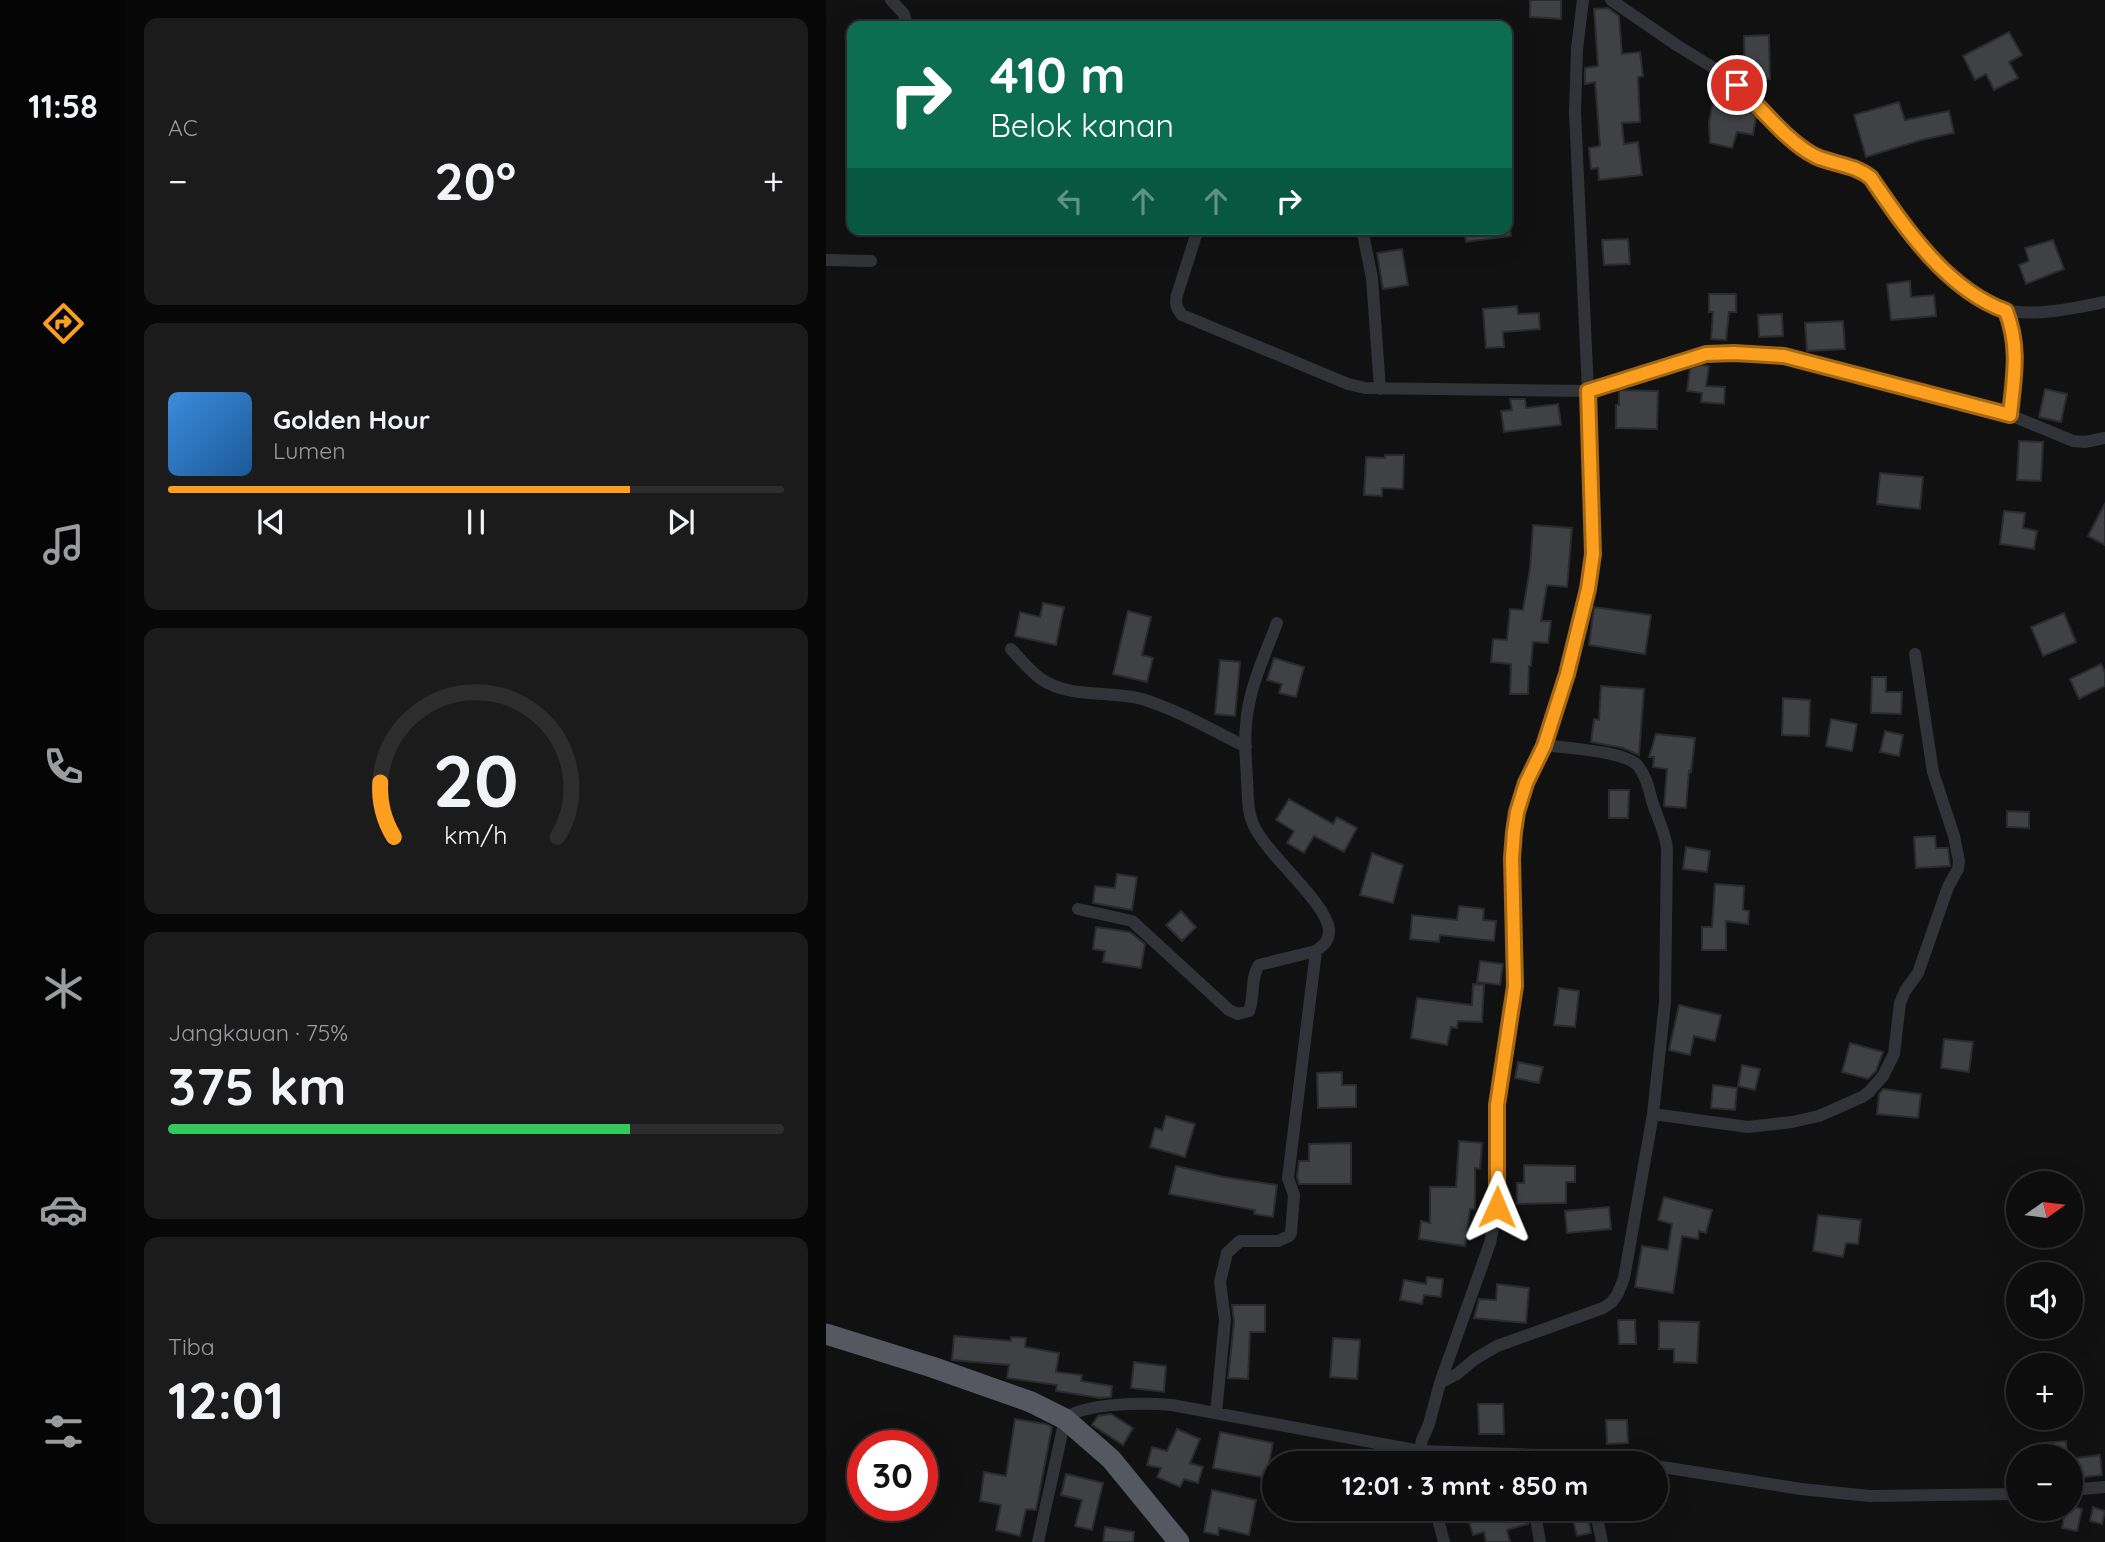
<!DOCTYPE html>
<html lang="id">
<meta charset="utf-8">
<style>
:root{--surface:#0d0d0e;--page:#1b1b1c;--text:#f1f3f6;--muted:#9a9c9e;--line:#2d2d2e;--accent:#fc9f1f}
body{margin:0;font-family:Quicksand,sans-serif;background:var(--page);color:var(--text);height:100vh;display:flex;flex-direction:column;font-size:26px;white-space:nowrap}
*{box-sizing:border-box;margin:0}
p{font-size:23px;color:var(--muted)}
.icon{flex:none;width:38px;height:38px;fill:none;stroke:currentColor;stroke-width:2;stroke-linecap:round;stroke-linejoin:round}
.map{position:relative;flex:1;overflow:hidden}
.panel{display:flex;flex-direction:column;gap:18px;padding:18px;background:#070708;width:700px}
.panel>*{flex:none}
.top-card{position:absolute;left:21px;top:21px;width:665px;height:214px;border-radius:14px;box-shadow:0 7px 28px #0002,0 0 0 2px var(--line);background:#0b6e4f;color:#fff;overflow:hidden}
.needle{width:46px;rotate:76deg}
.tools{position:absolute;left:1180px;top:1171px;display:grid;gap:14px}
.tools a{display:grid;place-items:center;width:77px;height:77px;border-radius:50%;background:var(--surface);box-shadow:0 7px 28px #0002,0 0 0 2px var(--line);font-size:35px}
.speed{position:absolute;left:21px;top:1430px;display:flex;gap:14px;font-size:35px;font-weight:700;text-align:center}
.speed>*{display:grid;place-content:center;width:91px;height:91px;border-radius:50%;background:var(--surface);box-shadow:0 7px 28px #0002,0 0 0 2px var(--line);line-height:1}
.speed .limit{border:10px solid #d22;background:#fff;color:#111}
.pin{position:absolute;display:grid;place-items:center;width:60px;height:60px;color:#fff;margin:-30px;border:4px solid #fff;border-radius:50%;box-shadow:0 2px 7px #0007}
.me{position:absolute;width:77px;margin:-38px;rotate:1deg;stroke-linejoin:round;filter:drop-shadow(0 0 5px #0008)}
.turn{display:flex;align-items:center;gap:24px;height:147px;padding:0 28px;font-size:32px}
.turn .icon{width:91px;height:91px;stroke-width:2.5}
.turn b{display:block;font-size:49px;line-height:60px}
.lanes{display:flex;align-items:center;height:66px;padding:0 28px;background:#0003;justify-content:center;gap:35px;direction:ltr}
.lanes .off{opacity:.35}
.big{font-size:52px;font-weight:700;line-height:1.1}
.panel .card{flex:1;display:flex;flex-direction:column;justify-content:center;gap:10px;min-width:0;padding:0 24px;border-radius:14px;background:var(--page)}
.panel .dial{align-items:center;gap:0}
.dial svg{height:182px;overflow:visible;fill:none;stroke:var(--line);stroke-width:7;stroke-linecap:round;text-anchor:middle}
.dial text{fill:var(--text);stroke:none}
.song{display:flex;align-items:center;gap:21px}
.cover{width:84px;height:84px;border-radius:10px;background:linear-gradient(135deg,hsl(210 70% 55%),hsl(210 70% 35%))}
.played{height:7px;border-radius:4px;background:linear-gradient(90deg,var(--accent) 75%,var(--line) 75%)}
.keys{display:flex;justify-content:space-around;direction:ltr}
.heat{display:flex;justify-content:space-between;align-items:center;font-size:38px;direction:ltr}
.charge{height:10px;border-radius:5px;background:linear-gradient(90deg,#34c759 75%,var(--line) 0)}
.trip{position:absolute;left:436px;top:1451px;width:406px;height:70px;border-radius:35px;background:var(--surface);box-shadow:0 7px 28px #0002,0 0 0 2px var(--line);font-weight:700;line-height:70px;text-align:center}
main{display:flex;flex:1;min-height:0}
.dock{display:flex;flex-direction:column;width:126px;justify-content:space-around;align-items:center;background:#050506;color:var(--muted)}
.dock .icon{width:49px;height:49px}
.dock .on{color:var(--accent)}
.dock b{font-size:32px;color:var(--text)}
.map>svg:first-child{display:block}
.building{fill:#404145;stroke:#2b2b2e;stroke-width:2}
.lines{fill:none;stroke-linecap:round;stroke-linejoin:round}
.minor{stroke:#323338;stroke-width:12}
.trunk{stroke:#555860;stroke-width:21}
.route-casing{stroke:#a46714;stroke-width:18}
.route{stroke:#fc9f1f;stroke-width:12}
</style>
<main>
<nav class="dock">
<b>11:58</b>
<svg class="icon on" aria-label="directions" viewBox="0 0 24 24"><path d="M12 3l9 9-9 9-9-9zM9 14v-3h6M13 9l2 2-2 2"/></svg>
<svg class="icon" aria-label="music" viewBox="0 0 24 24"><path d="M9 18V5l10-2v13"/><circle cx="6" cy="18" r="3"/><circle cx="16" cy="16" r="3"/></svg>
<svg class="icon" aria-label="phone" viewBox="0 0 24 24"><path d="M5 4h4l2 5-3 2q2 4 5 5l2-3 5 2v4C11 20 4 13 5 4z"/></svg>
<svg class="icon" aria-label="climate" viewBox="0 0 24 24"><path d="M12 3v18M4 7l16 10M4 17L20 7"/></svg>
<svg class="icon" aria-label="car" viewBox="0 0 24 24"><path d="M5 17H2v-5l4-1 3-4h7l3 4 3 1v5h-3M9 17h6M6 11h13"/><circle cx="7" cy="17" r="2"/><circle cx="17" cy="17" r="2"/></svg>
<svg class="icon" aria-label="filters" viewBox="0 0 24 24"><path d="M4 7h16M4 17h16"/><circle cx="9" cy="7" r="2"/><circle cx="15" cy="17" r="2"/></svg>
</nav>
<section class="panel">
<div class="card"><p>AC</p>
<div class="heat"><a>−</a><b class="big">20°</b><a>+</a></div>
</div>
<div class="card">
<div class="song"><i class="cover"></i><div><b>Golden Hour</b><p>Lumen</p></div></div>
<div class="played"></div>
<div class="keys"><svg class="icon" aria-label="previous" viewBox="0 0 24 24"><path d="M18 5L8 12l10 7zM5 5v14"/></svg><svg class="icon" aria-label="pause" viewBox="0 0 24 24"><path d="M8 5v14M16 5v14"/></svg><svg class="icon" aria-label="next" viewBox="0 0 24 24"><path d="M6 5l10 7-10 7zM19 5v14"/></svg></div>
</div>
<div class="card dial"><svg viewBox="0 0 100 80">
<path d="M14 69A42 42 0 1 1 86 69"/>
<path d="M14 69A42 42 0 0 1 8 45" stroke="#fc9f1f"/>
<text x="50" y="56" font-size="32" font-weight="700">20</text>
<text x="50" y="72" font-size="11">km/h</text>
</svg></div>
<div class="card"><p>Jangkauan · 75%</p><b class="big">375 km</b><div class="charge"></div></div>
<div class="card"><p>Tiba</p><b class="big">12:01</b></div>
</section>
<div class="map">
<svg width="1279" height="1542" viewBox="0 0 1279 1542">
<rect width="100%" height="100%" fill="#111112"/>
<path class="building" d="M704,0H735V19L704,17Z
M782,8L793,16L796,54L814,52L817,76L812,77L814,122L796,123L798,144L812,142L816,175L773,180L772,168L765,169L763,148L774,146L769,82L759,84V68L772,66L768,9Z
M1183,32L1196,55L1183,62L1192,78L1168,90L1160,74L1149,80L1137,56Z
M943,35L944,79L919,80L918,36Z
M887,102L922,109L930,117L927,135L911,132L906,148L884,143L883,122Z
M1073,102L1079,120L1123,111L1128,133L1095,140L1040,157L1028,115Z
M638,229H684L685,236L640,242Z
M802,239L804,264L778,265L776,240Z
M1227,240L1238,269L1200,284L1193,265L1203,261L1199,248Z
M576,249L582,285L557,289L551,253Z
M1084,281L1085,297L1108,295L1110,316L1065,320L1061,284Z
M883,294H910V312H903L900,340L885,339L887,312H883Z
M691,306L692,314L713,313L714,329L677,332L678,347L660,348L657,309Z
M956,314L957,336L933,337L932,315Z
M1017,321L1019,349L981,351L979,323Z
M875,365L883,366L880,386L899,387L898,404L875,402L876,393L861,391L864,368Z
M1219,389L1241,394L1235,422L1213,417Z
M793,390L832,391L831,429L790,428V405H793Z
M684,399H699L700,408L732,404L735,425L678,432L675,411L686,410Z
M1193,441L1217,442L1215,481L1191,480Z
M559,455H578L577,489L556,488V496L538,495L540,457L559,458Z
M1054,473L1097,477L1094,509L1051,504Z
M1279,503V545L1262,536Z
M1178,511L1199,513L1197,528L1211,531L1208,549L1174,544Z
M707,525L746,528L741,587L721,585L715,621H725L722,643L707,642L705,666H703L702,694H684L685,664L665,662L667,639L681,640L684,609L697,610L704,568Z
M217,603L238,607L230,645L189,636L194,612L214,617Z
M768,607L825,615L819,654L763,645Z
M302,611L325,617L316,655L327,658L321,682L287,674Z
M1238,613L1250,642L1217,656L1205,627Z
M448,658L478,667L470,697L453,693L456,684L441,680Z
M394,660L414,662L409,716L389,714Z
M1275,664L1279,672V686L1253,699L1244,679Z
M1046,677H1060V692H1076L1075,714L1045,713Z
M775,686L818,689L813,755L797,748L765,742L768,719L773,720Z
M957,698L984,700L983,736L956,735Z
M1005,719L1031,724L1026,751L1000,746Z
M1059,731L1077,735L1073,756L1054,752Z
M830,734L869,738L865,772L863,771L860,808L838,806L841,769L827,767L828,757H823Z
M783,790H803L802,818H783Z
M463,799L507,824L511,817L531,828L518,852L488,836L478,853L461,843L468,831L450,820Z
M1181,811L1203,812V828L1181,827Z
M1109,836L1110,848H1122L1124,866L1090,868L1088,837Z
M860,847L884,851L881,872L857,869Z
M546,853L577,865L567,903L534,895Z
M291,874L311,877L306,910L267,903L269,886L289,888Z
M889,884L918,886L917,910L923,911L922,924L900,921V950H876V927H886Z
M633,906L658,909L657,920L670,921L668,941L614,935L613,942L584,939L586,915L631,920Z
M355,911L370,927L356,941L340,925Z
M270,927L304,932L319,944L315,968L277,962L279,951L267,949Z
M654,961L677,964L674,985L651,982Z
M647,984L658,985L656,1022L632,1021L631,1028L625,1027L621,1045L585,1038L591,998L646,1005Z
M733,988L753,991L749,1027L728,1025Z
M853,1005L895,1015L889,1041L868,1036L864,1055L843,1050Z
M1118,1039L1147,1042L1143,1072L1115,1068Z
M1024,1043L1057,1052L1050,1071L1042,1079L1016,1072Z
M692,1062L717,1067L713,1083L689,1078Z
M916,1065L934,1069L929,1090L912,1086Z
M516,1072V1085H530V1107L492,1108L491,1073Z
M887,1085L911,1088L909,1110L885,1108Z
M1057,1089L1095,1094L1092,1118L1051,1114L1053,1094Z
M340,1116L369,1124L359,1157L324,1147L329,1128L336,1130Z
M633,1141L656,1143L654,1169L649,1168V1209H644L639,1246L593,1239L595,1221L604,1223V1187H630Z
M525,1143V1184H473L471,1177L473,1161H483V1144Z
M698,1165L749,1166V1182H740V1203L691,1204V1183H698Z
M350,1166L398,1177L451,1185L447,1217L428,1214L429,1210L343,1194Z
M838,1197L886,1210L880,1233L873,1231L872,1239L856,1236L847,1293L809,1287L816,1246L842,1250L846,1224L832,1220Z
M783,1207L785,1229L741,1233L739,1211Z
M992,1215L1035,1220L1032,1244L1020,1243L1017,1257L987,1251Z
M601,1277L617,1279L615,1297L598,1295L596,1304L574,1300L578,1280L600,1284Z
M671,1284L703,1288L700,1323L648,1318L653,1299L670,1300Z
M406,1305H439V1332H424L422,1379L402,1378L408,1321Z
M792,1320H809L810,1344H793Z
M833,1321L873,1322L871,1363L848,1362V1349H833Z
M128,1336L185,1341V1337L200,1338L199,1347L233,1353L230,1372L256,1375L255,1381L286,1386L285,1397L274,1398L230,1391L231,1385L181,1378L183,1365L126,1360Z
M507,1338L534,1340L531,1379L504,1377Z
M308,1362L340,1366L338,1392L305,1388Z
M652,1404H677L678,1434H653Z
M285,1414L307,1428L297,1445L266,1425L272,1416Z
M189,1419L220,1424L226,1427L210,1510L200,1509L194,1536L170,1530L175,1505L154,1501L158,1472L180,1476Z
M780,1420H801L802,1443L781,1444Z
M351,1429L374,1439L364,1463L377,1467L372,1483L358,1479L354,1487L331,1477L335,1468L321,1465L326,1447L341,1451Z
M394,1432L447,1443L440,1478L387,1468Z
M1240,1441L1241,1456H1218L1217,1443Z
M1274,1455L1276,1475L1244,1479V1459Z
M240,1474L277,1483L266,1530L249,1526L256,1500L235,1495Z
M386,1490L430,1500L423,1535L393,1528L392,1535L378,1532Z
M1244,1506L1256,1509L1251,1531L1236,1528L1240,1508H1244Z
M1267,1507L1279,1511L1276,1524L1264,1521Z
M652,1508H699L702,1524L681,1530L684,1542H660L658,1532L647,1535L640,1512Z
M744,1508H760L765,1533L751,1536Z
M279,1527L308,1532L307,1542H277Z"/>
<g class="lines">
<path class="minor" d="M65,0L78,14L81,26
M785,0L852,46L896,73L967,140L988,155L1008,163L1024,166L1036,171L1045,179C1073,220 1131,303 1182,311C1214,316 1248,308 1279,302
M372,229L351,295C349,303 350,308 356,315L522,384L539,388L762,391L844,364L880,354L908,353L958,356L1184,415L1247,441L1259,442L1279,438
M536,229L546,278L554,389
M0,260L45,261
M1180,311C1194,348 1188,377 1184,415
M185,649C194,659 204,671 215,679C244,699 284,690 316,699C352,710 386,730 420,747
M252,909L306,921L403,1010L412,1014L423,1011C429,996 424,978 433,965L490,951C498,945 504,940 503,929C499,901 442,856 428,826C421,812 422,794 421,779C420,761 418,743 420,725C422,690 439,655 451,623
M827,1114L922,1127L966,1122L993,1116L1036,1097L1043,1092L1057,1076L1068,1054L1074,1003L1079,991L1092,973L1122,887L1132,869L1133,861L1128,836L1107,772L1089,654
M614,1383L631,1374L649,1359L671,1346L777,1308L786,1302L792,1293L798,1278L827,1114L839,1002L841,848C839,833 833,821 828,807C823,793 822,778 812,766C800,751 739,748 718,745
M390,1413L399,1320L394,1282L401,1253L414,1241H452L463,1236L465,1233L468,1195L462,1178L490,951
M597,1463L594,1451L596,1440L603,1424L614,1383L664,1243L671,1207V1105L689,986L686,857L691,812L700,783L718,745L741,674L765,571L767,554L762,391L749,113L751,49L757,0
M830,1466L975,1489L1044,1496L1192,1494
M1244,1490L1279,1487
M609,1508L618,1542
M708,1508L714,1542
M769,1508L776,1542
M212,1542L239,1419C258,1402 320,1403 346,1405L594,1451L771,1457L809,1463"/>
<path class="trunk" d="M0,1334L106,1367L205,1402L239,1419L285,1459L353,1542"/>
</g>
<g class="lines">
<defs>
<path id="route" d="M671,1207V1105L689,986L686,858L688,832L691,812L700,783L718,746L741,674L762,589L767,554L762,391L880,354L908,353L958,356L1184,415C1188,377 1194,347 1180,311C1120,289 1080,229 1045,178C1028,164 1008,165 989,156C960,141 935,107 911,85"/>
</defs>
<use href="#route" class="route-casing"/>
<use href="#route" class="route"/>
</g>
</svg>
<div class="tools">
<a><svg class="needle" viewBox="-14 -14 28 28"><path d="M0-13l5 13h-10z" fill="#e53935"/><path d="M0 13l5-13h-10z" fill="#9a9c9e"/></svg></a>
<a><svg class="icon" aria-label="sound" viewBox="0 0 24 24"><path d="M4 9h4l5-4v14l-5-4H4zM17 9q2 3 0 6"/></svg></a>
<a>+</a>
<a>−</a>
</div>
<div class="speed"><div class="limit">30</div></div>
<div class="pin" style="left:911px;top:85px;background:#d93025"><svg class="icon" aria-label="arrive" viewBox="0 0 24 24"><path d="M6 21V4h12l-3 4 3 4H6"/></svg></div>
<svg class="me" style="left:671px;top:1207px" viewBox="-20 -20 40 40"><path d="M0-17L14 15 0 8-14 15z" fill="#fc9f1f" stroke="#fff" stroke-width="4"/></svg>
<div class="trip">12:01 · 3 mnt · 850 m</div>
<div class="top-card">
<div class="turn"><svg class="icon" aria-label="right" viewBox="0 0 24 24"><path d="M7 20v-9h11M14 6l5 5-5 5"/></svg><div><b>410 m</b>Belok kanan</div></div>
<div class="lanes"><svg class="icon off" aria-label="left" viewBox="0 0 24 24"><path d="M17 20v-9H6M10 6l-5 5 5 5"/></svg><svg class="icon off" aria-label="ahead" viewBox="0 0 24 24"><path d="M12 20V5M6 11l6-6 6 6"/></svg><svg class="icon off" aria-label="ahead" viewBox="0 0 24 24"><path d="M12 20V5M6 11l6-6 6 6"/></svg><svg class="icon" aria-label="right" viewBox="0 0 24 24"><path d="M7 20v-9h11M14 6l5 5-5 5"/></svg></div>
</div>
</div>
</main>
